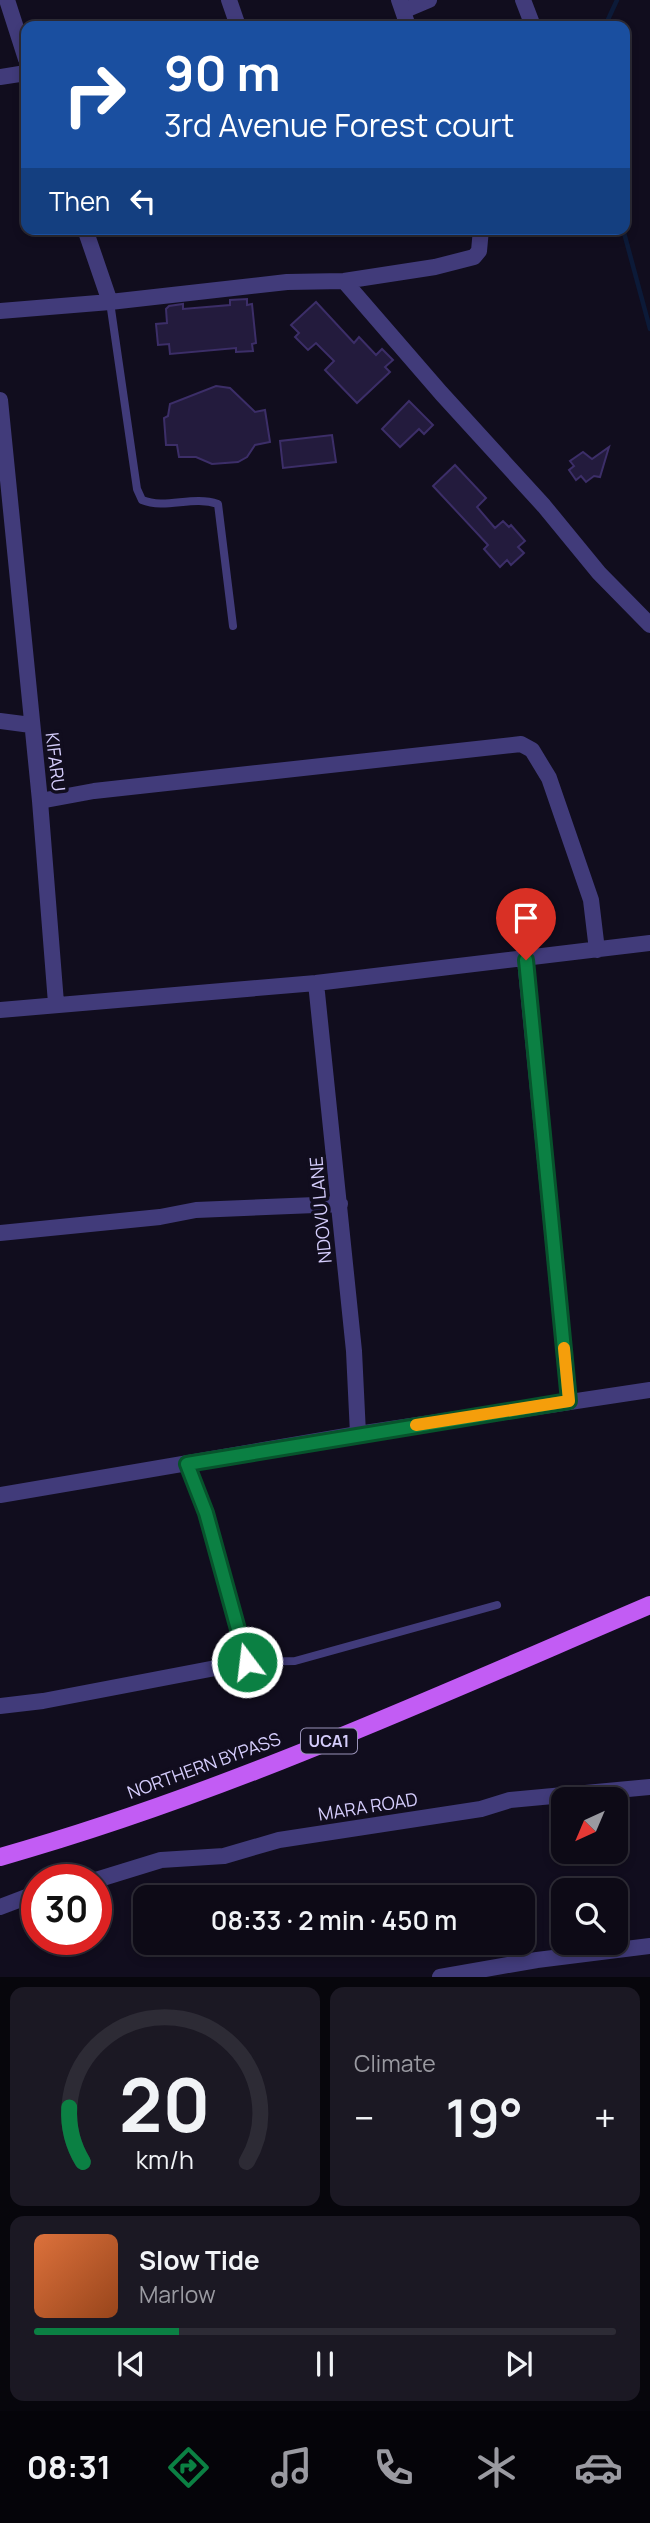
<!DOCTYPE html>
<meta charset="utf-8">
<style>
:root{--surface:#0d0a16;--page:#1b1823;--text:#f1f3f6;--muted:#9a9aa1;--line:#2d2b35;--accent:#0b8043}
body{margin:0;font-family:Manrope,sans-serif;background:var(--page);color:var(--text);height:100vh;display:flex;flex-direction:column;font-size:26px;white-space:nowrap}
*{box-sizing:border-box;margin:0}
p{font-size:23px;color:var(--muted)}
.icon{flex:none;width:38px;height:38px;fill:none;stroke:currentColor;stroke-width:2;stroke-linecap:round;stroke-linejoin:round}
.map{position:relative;height:1977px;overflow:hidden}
.details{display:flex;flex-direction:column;gap:10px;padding:10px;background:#07060c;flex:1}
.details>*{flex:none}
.top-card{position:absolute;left:21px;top:21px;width:609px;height:214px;border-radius:14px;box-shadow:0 4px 10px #0003,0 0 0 2px var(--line);background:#1a4fa0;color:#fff;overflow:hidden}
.needle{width:46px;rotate:224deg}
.buttons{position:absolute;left:551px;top:1787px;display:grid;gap:14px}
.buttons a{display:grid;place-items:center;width:77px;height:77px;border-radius:14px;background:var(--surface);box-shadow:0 4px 10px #0003,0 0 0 2px var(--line);font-size:35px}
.speed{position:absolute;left:21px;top:1864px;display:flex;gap:14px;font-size:35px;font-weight:700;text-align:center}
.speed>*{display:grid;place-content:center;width:91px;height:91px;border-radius:50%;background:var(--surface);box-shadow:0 4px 10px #0003,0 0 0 2px var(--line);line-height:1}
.speed .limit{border:10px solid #d22;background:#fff;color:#111}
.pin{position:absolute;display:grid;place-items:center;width:60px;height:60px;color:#fff;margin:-72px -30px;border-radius:50% 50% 50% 0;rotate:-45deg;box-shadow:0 0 7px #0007}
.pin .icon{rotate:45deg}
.me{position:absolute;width:77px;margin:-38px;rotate:345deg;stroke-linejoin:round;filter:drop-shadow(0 0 5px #0008)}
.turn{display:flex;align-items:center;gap:24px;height:147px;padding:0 28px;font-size:32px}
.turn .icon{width:91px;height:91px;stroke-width:2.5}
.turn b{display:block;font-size:49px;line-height:60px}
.then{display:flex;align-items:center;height:66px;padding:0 28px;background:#0003;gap:14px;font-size:26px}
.big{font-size:52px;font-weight:600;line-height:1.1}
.details .widget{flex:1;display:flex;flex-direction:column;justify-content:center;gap:10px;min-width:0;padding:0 24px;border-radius:14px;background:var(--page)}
.details .dial{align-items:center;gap:0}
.dial svg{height:182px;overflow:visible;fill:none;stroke:var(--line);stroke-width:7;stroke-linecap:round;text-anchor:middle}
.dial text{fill:var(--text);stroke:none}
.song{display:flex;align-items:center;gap:21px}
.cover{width:84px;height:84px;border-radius:10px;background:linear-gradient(135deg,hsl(20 70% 55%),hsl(20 70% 35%))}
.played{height:7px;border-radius:4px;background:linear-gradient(90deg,var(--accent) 25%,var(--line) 25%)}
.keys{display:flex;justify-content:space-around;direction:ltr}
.heat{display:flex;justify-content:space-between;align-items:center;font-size:38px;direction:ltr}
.details .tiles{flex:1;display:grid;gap:10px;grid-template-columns:1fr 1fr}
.widget:last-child{grid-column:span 2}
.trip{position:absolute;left:133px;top:1885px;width:402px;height:70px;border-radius:14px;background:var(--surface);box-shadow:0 4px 10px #0003,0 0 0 2px var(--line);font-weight:600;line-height:70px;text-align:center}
.dock{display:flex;height:112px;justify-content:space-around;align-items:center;background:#050409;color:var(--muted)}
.dock .icon{width:49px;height:49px}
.dock .on{color:var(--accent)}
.dock b{font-size:32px;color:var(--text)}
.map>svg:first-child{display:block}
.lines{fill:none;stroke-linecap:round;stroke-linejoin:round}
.stream{stroke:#0c1a38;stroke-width:4.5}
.building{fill:#231b3d;stroke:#3c2e68;stroke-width:2}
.service{stroke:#413b7a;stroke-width:8}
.minor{stroke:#413b7a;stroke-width:16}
.primary{stroke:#c25cf4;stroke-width:18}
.route-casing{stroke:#07532c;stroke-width:18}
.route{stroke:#0b8043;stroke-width:12}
.slow{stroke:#f59e0b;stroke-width:12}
.labels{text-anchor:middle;stroke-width:7;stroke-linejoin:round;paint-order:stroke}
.shield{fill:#110d1e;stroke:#9a93b9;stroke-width:2}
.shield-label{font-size:16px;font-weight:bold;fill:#d5cdfc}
.street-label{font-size:18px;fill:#d5cdfc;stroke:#110d1e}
</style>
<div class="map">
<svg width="650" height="1977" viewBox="0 0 650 1977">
<rect width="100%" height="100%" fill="#110d1e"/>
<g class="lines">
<path class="stream" d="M605,26L617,0
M623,229L650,329"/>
</g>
<path class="building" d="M247,299V305L252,304L256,343L252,344L253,351L236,352V348L170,354L169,344L158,345L156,324L167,323L166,309L169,306L183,304V309L230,305V300Z
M316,302L354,343L359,337L376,355L382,349L393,360L385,367L390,372L357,403L325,370L334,361L316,343L308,350L295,337L299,333L291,325Z
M216,386L230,388L255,412L265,410L270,442L255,445L247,457L238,462L212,464L196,457H179L177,445H166L164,418L168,416L170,404Z
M409,401L433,425L424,434L419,429L400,447L382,429Z
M332,435L336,462L283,468L280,441Z
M609,447L600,477L594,476L586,482L581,476L576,480L569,470L574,466L570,461L583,452L592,459Z
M455,465L486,498L477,507L495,528L503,521L509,527L511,525L525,541L518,547L524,553L511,565L507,560L500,567L484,549L488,545L433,486Z"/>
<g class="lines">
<path class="service" d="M110,302L137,489L142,500C166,510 192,495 218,504L233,626
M247,1662L295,1661L497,1605"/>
<path class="minor" d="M7,0L26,59
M229,0L238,26
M399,0L408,26
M523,0L533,26
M403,11L429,0
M0,77L26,73
M85,229L110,302
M344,281L441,393L544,506L599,573L650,625
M0,311L110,302L287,282L344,281L435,267L474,257L479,251L481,229
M0,400L40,801L56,1003
M0,721L31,725
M40,801L94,791L521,744L532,750L549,778L591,900L597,950
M525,960L569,1401
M316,983L354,1351L358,1434
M0,1010L316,983L650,943
M0,1233L160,1217L196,1210L340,1204
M0,1495L358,1434L650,1390
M0,1706L43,1701L247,1662L206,1512L187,1464
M96,1880L161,1860L224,1856L279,1840L481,1809L510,1800L650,1787
M0,1907L37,1893
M440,1977L537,1960L650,1946"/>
<path class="primary" d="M0,1857C224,1794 437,1696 650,1605"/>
</g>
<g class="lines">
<defs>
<path id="route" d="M247,1662L206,1513L187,1464L569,1401L526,960"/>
</defs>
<use href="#route" class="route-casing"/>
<use href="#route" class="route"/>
<path class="slow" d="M416,1425L569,1401L564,1348"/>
</g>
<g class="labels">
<rect class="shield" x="301" y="1728.5" width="56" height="25" rx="5"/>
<g class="shield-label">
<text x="329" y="1747">UCA1</text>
</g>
<g class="street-label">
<text transform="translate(55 762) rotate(83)" y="6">KIFARU</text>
<text transform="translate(321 1210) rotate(-95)" y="6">NDOVU LANE</text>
<text transform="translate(204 1766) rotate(-20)" y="6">NORTHERN BYPASS</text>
<text transform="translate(368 1807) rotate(-9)" y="6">MARA ROAD</text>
</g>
</g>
</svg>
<div class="buttons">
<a><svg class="needle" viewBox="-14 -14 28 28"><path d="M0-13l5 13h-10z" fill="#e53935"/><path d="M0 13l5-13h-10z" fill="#9a9aa1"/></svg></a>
<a><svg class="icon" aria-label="search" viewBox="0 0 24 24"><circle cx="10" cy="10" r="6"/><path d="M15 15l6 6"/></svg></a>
</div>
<div class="speed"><div class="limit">30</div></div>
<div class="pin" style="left:526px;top:960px;background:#d93025"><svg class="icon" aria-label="arrive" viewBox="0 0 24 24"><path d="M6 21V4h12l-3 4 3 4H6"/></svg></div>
<svg class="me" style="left:247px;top:1662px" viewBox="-20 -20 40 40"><circle r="17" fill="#0b8043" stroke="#fff" stroke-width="3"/><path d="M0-11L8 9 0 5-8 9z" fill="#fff"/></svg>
<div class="trip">08:33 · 2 min · 450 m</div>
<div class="top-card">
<div class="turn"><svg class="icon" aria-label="right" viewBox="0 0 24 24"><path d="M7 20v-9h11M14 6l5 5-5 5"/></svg><div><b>90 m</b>3rd Avenue Forest court</div></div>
<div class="then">Then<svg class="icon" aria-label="left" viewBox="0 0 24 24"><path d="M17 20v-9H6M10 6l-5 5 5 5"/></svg></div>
</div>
</div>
<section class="details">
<div class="tiles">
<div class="widget dial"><svg viewBox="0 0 100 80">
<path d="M14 69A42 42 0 1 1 86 69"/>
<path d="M14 69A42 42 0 0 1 8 45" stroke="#0b8043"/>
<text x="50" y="56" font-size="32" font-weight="700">20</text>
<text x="50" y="72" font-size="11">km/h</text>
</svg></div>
<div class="widget"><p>Climate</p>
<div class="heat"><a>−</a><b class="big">19°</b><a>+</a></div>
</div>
<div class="widget">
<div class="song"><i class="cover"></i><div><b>Slow Tide</b><p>Marlow</p></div></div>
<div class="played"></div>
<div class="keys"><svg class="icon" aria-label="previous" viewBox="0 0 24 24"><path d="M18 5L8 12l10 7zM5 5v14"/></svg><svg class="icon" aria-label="pause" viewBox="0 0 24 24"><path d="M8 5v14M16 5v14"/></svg><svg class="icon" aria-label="next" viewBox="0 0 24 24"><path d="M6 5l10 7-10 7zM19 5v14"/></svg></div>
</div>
</div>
</section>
<nav class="dock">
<b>08:31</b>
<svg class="icon on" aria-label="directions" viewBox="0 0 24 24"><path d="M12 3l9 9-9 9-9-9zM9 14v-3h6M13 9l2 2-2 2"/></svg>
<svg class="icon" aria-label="music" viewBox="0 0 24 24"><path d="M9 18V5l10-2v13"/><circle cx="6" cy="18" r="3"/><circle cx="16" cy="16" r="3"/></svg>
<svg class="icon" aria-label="phone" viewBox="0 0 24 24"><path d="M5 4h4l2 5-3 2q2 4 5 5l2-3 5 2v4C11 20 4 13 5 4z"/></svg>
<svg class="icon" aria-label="climate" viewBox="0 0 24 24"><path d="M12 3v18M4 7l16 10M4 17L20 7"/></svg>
<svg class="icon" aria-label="car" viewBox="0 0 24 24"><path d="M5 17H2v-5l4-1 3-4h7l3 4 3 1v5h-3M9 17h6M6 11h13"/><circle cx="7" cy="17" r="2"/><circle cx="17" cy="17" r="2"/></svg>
</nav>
